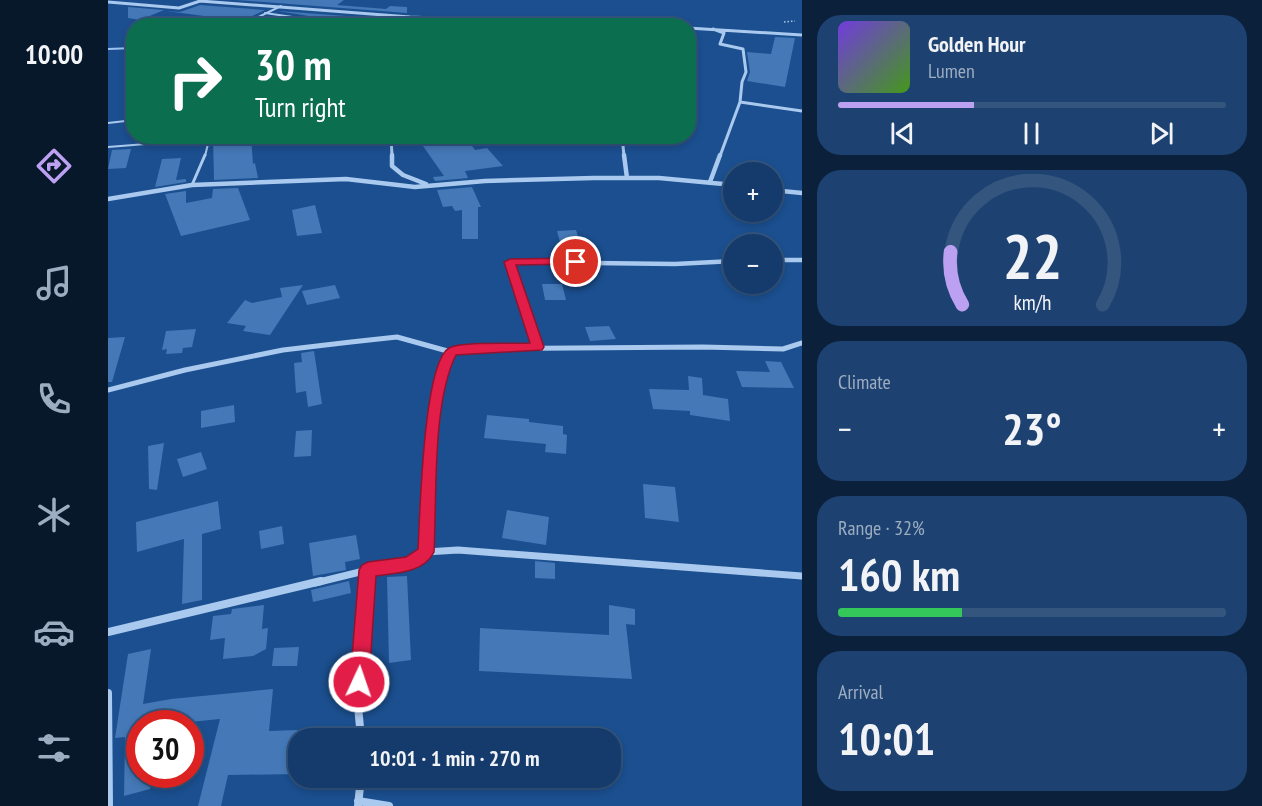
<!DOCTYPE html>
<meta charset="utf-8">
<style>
:root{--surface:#143b6b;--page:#1d4271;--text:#f1f3f6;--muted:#9dadc1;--line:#33557e;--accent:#bca0f2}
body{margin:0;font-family:"PT Sans Narrow",sans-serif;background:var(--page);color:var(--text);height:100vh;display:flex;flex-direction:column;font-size:22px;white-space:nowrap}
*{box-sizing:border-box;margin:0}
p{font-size:20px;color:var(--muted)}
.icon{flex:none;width:33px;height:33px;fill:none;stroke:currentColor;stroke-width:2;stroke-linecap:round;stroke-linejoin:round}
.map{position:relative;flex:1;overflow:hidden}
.sheet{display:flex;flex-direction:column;gap:15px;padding:15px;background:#0b203b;width:460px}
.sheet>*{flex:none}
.hud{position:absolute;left:18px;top:18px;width:570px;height:126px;border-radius:24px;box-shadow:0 3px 9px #0003,0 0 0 2px var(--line);background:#0b6e4f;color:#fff;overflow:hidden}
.tools{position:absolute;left:615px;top:162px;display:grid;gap:12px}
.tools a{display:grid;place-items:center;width:60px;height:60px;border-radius:50%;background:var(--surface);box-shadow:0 3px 9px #0003,0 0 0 2px var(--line);font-size:30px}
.speed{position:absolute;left:18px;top:710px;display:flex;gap:12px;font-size:30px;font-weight:700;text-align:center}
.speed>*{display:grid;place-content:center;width:78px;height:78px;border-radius:50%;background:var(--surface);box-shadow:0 3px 9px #0003,0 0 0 2px var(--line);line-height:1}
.speed .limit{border:9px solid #d22;background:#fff;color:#111}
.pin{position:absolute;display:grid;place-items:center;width:51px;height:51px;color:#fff;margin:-26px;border:3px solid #fff;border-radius:50%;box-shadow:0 2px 6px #0007}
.me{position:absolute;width:66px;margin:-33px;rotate:3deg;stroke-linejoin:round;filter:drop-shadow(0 0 4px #0008)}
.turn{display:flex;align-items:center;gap:21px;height:126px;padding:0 30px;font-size:27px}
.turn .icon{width:78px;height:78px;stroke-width:2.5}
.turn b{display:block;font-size:42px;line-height:51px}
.big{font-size:45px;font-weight:600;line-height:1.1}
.sheet .widget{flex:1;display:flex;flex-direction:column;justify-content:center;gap:9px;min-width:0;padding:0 21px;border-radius:24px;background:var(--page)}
.sheet .dial{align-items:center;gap:0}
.dial svg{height:156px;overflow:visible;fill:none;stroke:var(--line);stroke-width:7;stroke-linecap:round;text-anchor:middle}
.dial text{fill:var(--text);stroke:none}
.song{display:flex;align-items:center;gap:18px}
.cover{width:72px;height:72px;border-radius:9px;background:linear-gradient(135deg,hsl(260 70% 55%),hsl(100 70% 35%))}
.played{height:6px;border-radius:3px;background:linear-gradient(90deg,var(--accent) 35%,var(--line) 35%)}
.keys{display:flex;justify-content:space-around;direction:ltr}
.heat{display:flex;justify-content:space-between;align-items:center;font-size:33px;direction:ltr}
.charge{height:9px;border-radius:4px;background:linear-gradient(90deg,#34c759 32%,var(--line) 0)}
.trip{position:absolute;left:180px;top:728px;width:333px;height:60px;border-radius:24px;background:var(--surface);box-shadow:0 3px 9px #0003,0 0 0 2px var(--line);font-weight:600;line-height:60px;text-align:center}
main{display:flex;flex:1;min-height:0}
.tab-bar{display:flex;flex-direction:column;width:108px;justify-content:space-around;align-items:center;background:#08182b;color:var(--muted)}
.tab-bar .icon{width:42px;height:42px}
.tab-bar .current{color:var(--accent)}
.tab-bar b{font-size:27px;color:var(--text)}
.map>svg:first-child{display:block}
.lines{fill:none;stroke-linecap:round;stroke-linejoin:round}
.stream{stroke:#9cc4f0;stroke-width:2}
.building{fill:#4478b7}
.path{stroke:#a9c9ee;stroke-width:1.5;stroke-dasharray:1.5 2;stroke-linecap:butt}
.lane-far1{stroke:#a9c9ee;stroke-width:2}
.lane{stroke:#a9c9ee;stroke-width:3}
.street-far4{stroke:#a9c9ee;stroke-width:3}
.street-far3{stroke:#a9c9ee;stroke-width:4.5}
.street-far2{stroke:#a9c9ee;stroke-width:5}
.street-far1{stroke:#a9c9ee;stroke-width:7}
.street{stroke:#a9c9ee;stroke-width:8}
.route{fill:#e11d48;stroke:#92132f;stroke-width:1.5}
</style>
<main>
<nav class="tab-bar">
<b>10:00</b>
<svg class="icon current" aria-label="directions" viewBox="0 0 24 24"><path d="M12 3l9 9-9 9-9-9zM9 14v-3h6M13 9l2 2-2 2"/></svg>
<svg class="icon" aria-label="music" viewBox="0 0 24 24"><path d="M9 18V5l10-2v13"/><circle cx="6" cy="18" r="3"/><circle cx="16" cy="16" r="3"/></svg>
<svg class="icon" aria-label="phone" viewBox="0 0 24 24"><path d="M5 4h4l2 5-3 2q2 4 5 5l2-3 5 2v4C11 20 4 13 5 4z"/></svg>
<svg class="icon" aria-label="climate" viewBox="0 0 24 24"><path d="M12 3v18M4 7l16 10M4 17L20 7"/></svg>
<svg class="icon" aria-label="car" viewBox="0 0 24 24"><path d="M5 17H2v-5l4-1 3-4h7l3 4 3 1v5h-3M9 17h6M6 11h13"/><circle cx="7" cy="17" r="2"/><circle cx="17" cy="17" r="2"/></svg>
<svg class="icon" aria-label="filters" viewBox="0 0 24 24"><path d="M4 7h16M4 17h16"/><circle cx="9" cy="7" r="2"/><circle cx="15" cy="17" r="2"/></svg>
</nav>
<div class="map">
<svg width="694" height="806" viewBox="0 0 694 806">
<rect width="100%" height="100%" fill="#1b4f8f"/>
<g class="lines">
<path class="stream" d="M0,49L26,48"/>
</g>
<path class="building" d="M128,0H236L229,5L278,9L282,6L299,7V13Z
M92,5L157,10L134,21L58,11L72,12Z
M20,7L56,10L32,20L20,18Z
M170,11H171L291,20L286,26H203L170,20L162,25L146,23L159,17L219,25L222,23L219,19Z
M667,37L687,38L677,87L639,81L642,72L639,52L663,54Z
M105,136H143L145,164L147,163L150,178L106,180Z
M308,136H357L367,150L379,148L395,166L357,171L360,178L327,181L325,177L336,176Z
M23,149L18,168L0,169L4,150Z
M73,158L68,180L78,179V182L47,187L54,159Z
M364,187L373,207H370V239H354V210L347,211L344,206L335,207L329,190Z
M130,188L142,220L73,236L57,194L78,191V203L104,198L105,189Z
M207,205L214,233L189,236L184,210Z
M468,230L473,246H453L449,231Z
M434,284H454L458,300H437Z
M195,285L162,335L135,331L138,326L119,323L137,300L144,303L174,297L172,288Z
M227,285L232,298L199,305L194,291Z
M501,326L508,339L482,341L477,327Z
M88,329L84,347L75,348L74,353L58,354L59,349L54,350L58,331Z
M17,337L4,382H0V338Z
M206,351L214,404L200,407L198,391L188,393L186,363L194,362L193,353Z
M657,361L673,362L686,388L634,387L628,371L662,372Z
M580,376L594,378L595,395L620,399L622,421L582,415V411L545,409L541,389L581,390Z
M126,405L127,422L93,428V411Z
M379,415L421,419V422L455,426V434L459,435L458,454L437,452L438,444L376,438Z
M204,430L203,456L186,457L188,431Z
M56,443L49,490L41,489L40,446Z
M93,452L99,469L75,477L69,459Z
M535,484L567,487L571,522L537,518Z
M110,501L113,529L94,534V600L74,604L76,539L29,552L28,522Z
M399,510L441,517L438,545L394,538Z
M174,526L176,544L153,549L151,531Z
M248,535L252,559L237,562L238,570L205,576L201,543Z
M427,561L447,563V579L427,578Z
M299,576L303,660L281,663L279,577Z
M241,581L243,593L205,602L203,590Z
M156,605L154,629L160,628L158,649L145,656L115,659L117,638L102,640L105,616L123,614L124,609Z
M501,605L527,609V625L518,624L524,679L371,671L372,628L501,635Z
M191,647L189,666H164L166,648Z
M43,649L35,704L63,699L165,689L161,731L190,730V774L120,775L113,806H90L112,719L72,723H32V774H43L42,789L16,796L17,737L7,738L20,654Z"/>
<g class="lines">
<path class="path" d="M676,22L687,21"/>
<path class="lane-far1" d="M157,13L219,22
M132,26L173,6
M0,123L26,120
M0,147L101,139
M97,156L102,136"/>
<path class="lane" d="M84,185L97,155"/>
<path class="street-far4" d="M0,2L71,8L92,1L302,17L531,26
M290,26L301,17
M580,28L694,35
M605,29L616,33L612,44L635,49L638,72L634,82L632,102L612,156
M632,102L694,111
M283,136L284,156
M514,136L516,156"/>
<path class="street-far3" d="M284,155V166L295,175L318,184
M516,155L519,178
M602,182L612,155
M664,190L694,193
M0,199L84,185L238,179L307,187L377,181L486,178H551L626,185
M664,260H694
M403,266L402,262L567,264L626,261"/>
<path class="street-far2" d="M403,265L430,347
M0,390L77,370L175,350L243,342L289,337L343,352L350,349L595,347L675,349L694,343
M328,406L334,369L343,352"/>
<path class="street-far1" d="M318,552L328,404
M207,583L260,570L302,564L318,552L350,550L694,576
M259,583L260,570"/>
<path class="street" d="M0,632L213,581
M0,693L1,806
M253,738L250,706L259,581
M250,801L281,806
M250,806L253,777"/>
</g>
<path class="route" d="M468,258L474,262L472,264L408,265L436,347L434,350L348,355C324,403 329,497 326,552C316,573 287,573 268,576L261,682L258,689L251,692L245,689L242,682L251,570L254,565L260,562L298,557L310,549C312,516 315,363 341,348C353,341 405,344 422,343L396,262L402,259Z"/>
</svg>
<div class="tools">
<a>+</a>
<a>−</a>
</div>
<div class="speed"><div class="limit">30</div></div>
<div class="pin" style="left:468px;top:262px;background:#d93025"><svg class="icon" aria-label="arrive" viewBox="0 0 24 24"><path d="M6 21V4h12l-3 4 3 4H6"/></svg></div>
<svg class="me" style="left:251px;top:682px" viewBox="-20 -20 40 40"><circle r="17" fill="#e11d48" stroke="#fff" stroke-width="3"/><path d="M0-11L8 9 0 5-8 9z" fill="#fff"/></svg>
<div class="trip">10:01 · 1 min · 270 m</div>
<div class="hud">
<div class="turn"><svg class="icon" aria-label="right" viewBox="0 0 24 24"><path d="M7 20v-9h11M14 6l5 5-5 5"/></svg><div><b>30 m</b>Turn right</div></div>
</div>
</div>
<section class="sheet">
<div class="widget">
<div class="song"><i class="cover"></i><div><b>Golden Hour</b><p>Lumen</p></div></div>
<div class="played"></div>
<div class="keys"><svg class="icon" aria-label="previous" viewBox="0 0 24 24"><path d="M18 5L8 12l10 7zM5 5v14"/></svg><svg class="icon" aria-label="pause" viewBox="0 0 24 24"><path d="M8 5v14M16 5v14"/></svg><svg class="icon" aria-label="next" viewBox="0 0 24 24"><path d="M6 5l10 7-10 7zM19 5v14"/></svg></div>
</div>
<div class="widget dial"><svg viewBox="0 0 100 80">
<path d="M14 69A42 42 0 1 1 86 69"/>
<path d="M14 69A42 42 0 0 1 8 42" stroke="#bca0f2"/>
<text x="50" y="56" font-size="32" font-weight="700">22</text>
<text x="50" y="72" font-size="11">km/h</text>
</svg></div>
<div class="widget"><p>Climate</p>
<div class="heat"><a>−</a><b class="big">23°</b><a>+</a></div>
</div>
<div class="widget"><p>Range · 32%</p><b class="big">160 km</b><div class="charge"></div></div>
<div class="widget"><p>Arrival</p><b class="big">10:01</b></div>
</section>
</main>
